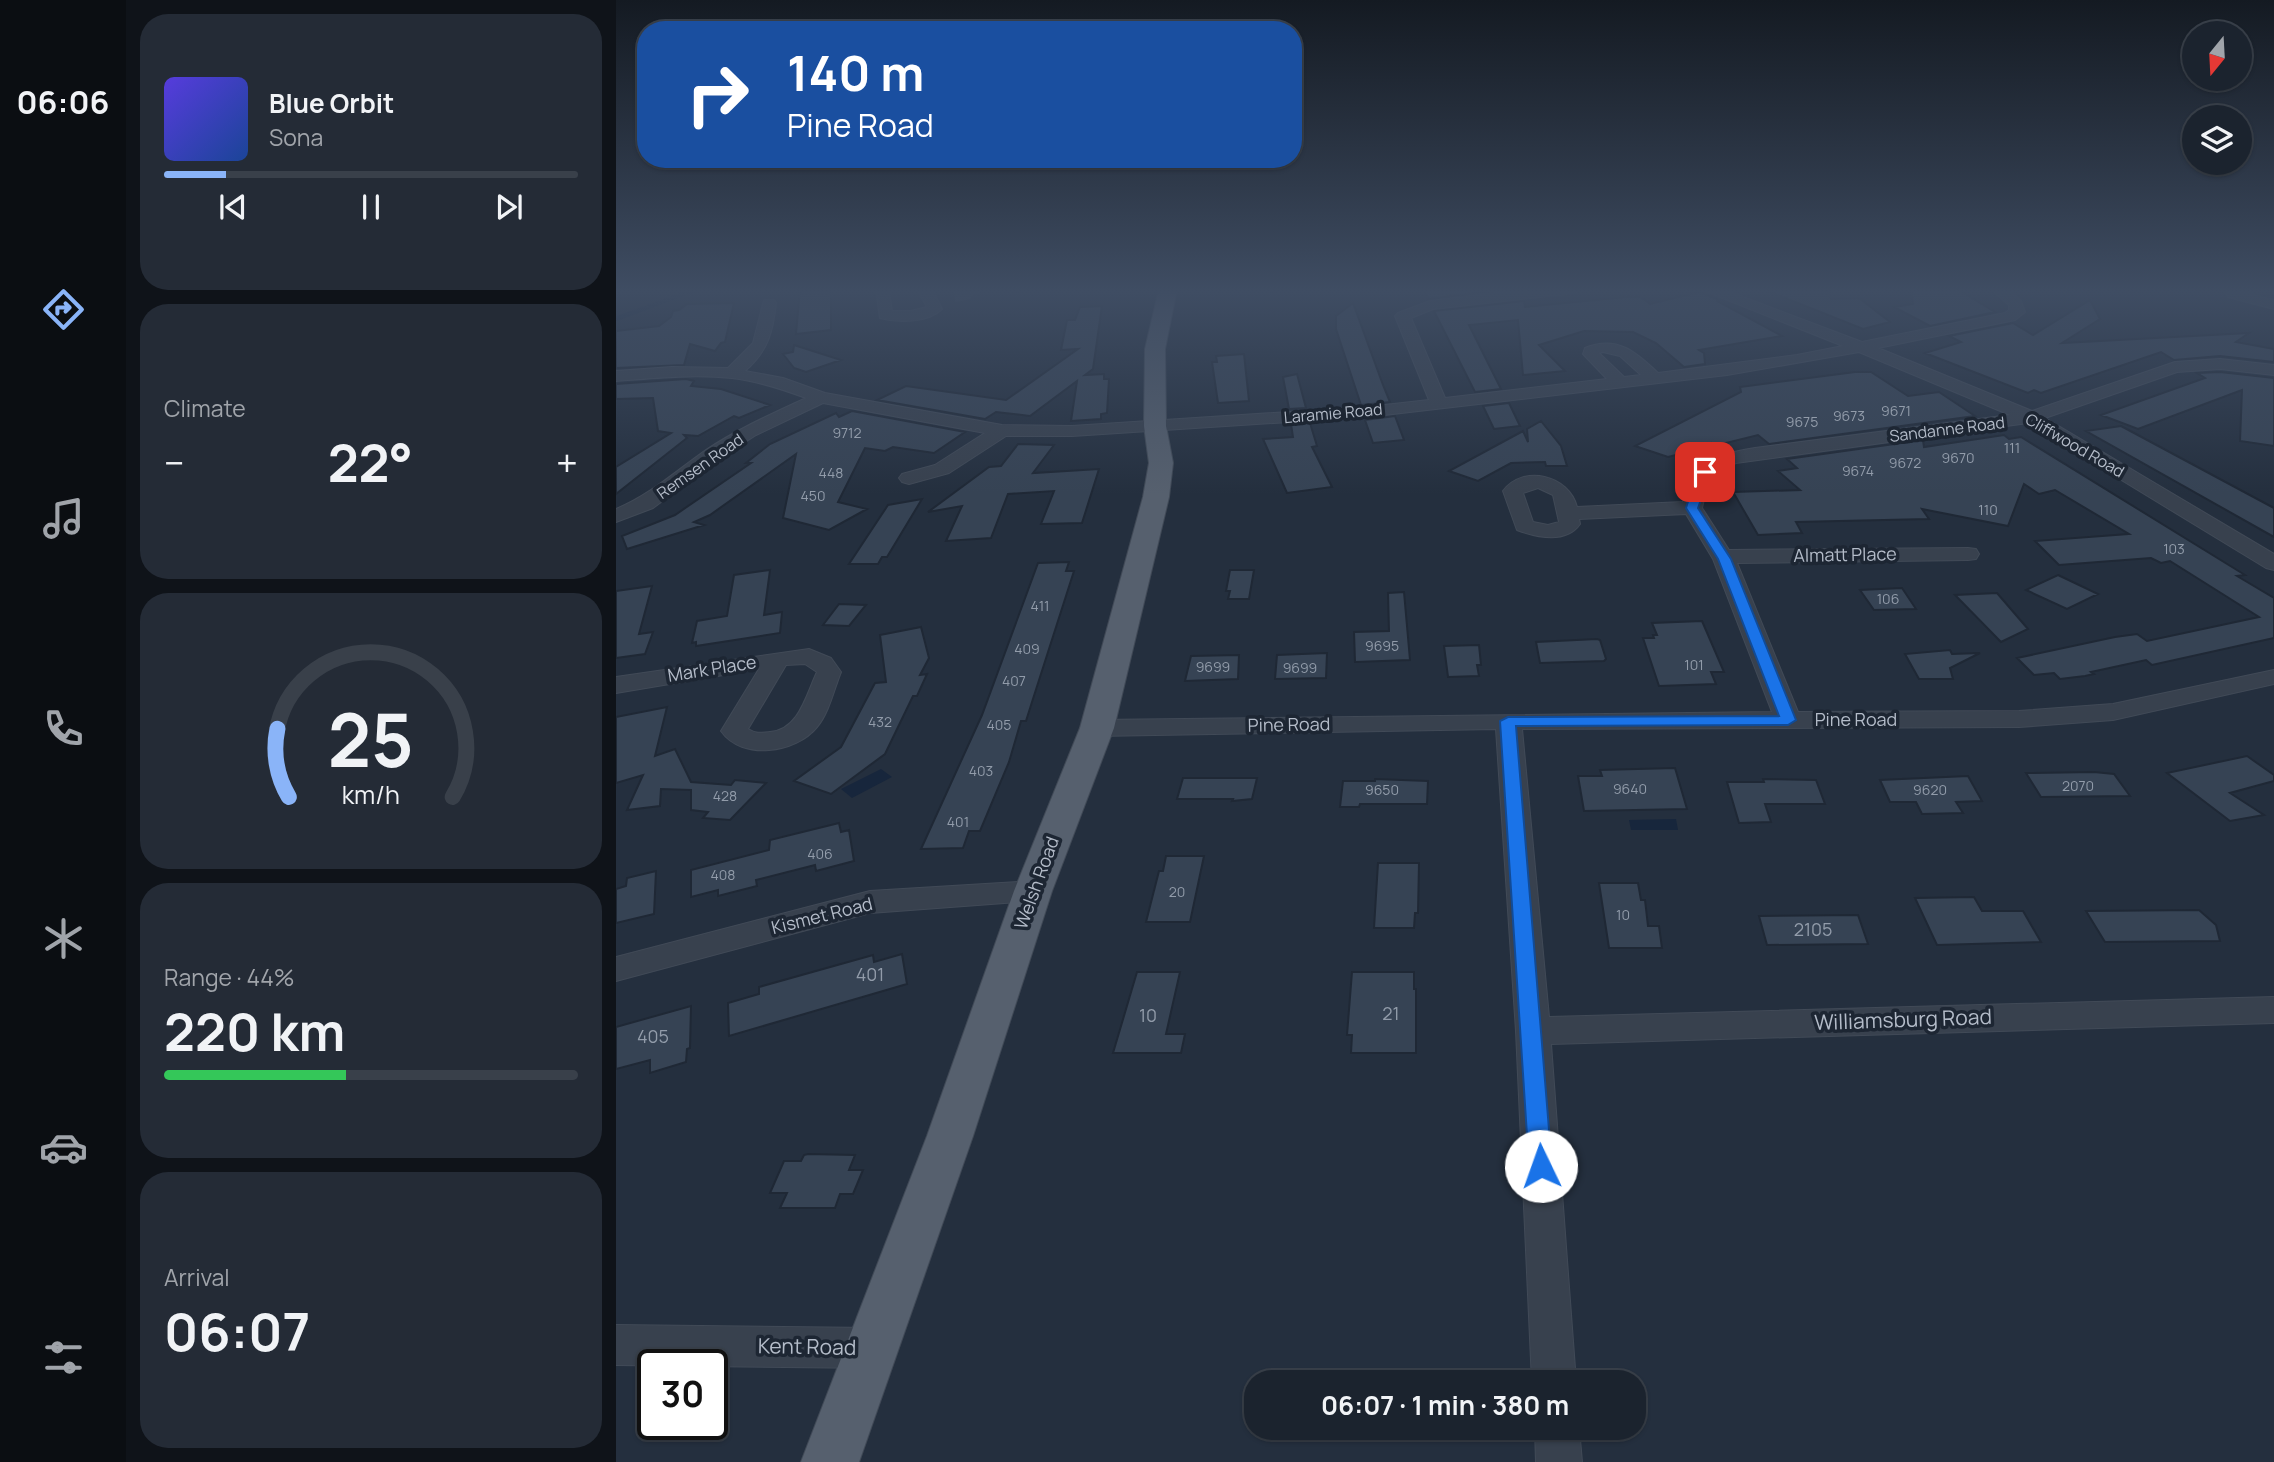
<!DOCTYPE html>
<meta charset="utf-8">
<style>
:root{--surface:#1b232e;--page:#242b36;--text:#f1f3f6;--muted:#a0a4aa;--line:#39404a;--accent:#8ab4f8}
body{margin:0;font-family:Manrope,sans-serif;background:var(--page);color:var(--text);height:100vh;display:flex;flex-direction:column;font-size:26px;white-space:nowrap}
*{box-sizing:border-box;margin:0}
p{font-size:23px;color:var(--muted)}
.icon{flex:none;width:38px;height:38px;fill:none;stroke:currentColor;stroke-width:2;stroke-linecap:round;stroke-linejoin:round}
.map{position:relative;flex:1;overflow:hidden}
.panel{display:flex;flex-direction:column;gap:14px;padding:14px;background:#0f1319;width:490px}
.panel>*{flex:none}
.banner{position:absolute;left:21px;top:21px;width:665px;height:147px;border-radius:28px;box-shadow:0 2px 5px #0004,0 0 0 2px var(--line);background:#1a4fa0;color:#fff;overflow:hidden}
.needle{width:46px;rotate:198deg}
.fabs{position:absolute;left:1566px;top:21px;display:grid;gap:14px}
.fabs a{display:grid;place-items:center;width:70px;height:70px;border-radius:50%;background:var(--surface);box-shadow:0 2px 5px #0004,0 0 0 2px var(--line);font-size:35px}
.speed{position:absolute;left:21px;top:1349px;display:flex;gap:14px;font-size:35px;font-weight:700;text-align:center}
.speed>*{display:grid;place-content:center;width:91px;height:91px;border-radius:50%;background:var(--surface);box-shadow:0 2px 5px #0004,0 0 0 2px var(--line);line-height:1}
.speed .limit{border:4px solid #111;border-radius:10px;background:#fff;color:#111}
.pin{position:absolute;display:grid;place-items:center;width:60px;height:60px;color:#fff;margin:-30px;border-radius:14px;box-shadow:0 4px 10px #0006}
.me{position:absolute;width:77px;margin:-38px;rotate:357deg;stroke-linejoin:round;filter:drop-shadow(0 0 5px #0008)}
.turn{display:flex;align-items:center;gap:24px;height:147px;padding:0 35px;font-size:32px}
.turn .icon{width:91px;height:91px;stroke-width:2.5}
.turn b{display:block;font-size:49px;line-height:60px}
.big{font-size:52px;font-weight:700;line-height:1.1}
.panel .card{flex:1;display:flex;flex-direction:column;justify-content:center;gap:10px;min-width:0;padding:0 24px;border-radius:28px;background:var(--page)}
.panel .dial{align-items:center;gap:0}
.dial svg{height:182px;overflow:visible;fill:none;stroke:var(--line);stroke-width:7;stroke-linecap:round;text-anchor:middle}
.dial text{fill:var(--text);stroke:none}
.song{display:flex;align-items:center;gap:21px}
.cover{width:84px;height:84px;border-radius:10px;background:linear-gradient(135deg,hsl(250 70% 55%),hsl(220 70% 35%))}
.played{height:7px;border-radius:4px;background:linear-gradient(90deg,var(--accent) 15%,var(--line) 15%)}
.keys{display:flex;justify-content:space-around;direction:ltr}
.heat{display:flex;justify-content:space-between;align-items:center;font-size:38px;direction:ltr}
.charge{height:10px;border-radius:5px;background:linear-gradient(90deg,#34c759 44%,var(--line) 0)}
.trip{position:absolute;left:628px;top:1370px;width:402px;height:70px;border-radius:28px;background:var(--surface);box-shadow:0 2px 5px #0004,0 0 0 2px var(--line);font-weight:700;line-height:70px;text-align:center}
main{display:flex;flex:1;min-height:0}
.tabs{display:flex;flex-direction:column;width:126px;justify-content:space-around;align-items:center;background:#0b0e12;color:var(--muted)}
.tabs .icon{width:49px;height:49px}
.tabs .current{color:var(--accent)}
.tabs b{font-size:32px;color:var(--text)}
.map>svg:first-child{display:block}
.water{fill:#17263c}
.lines{fill:none;stroke-linecap:round;stroke-linejoin:round}
.stream{stroke:#17263c;stroke-width:4.5}
.building{fill:#364354;stroke:#1f2835;stroke-width:2}
.minor-tunnel{stroke:#3a4453;stroke-width:16;stroke-dasharray:16 8;stroke-linecap:butt}
.minor-casing{stroke:#414a57;stroke-width:2}
.major-casing{stroke:#414a57;stroke-width:2}
.minor{fill:#38414e;fill-rule:evenodd}
.major{fill:#56606e;fill-rule:evenodd}
.route{fill:#1a73e8;stroke:#114b97;stroke-width:2}
.labels{text-anchor:middle;stroke-width:7;stroke-linejoin:round;paint-order:stroke}
.number-label{font-size:14px;fill:#929caa}
.far-street-label{font-size:16px;fill:#b4bcc9;stroke:#1d2633}
.street-label{font-size:18px;fill:#b4bcc9;stroke:#1d2633}
.near-number-label{font-size:18px;fill:#929caa}
.near-street-label{font-size:21px;fill:#b4bcc9;stroke:#1d2633}
</style>
<main>
<nav class="tabs">
<b>06:06</b>
<svg class="icon current" aria-label="directions" viewBox="0 0 24 24"><path d="M12 3l9 9-9 9-9-9zM9 14v-3h6M13 9l2 2-2 2"/></svg>
<svg class="icon" aria-label="music" viewBox="0 0 24 24"><path d="M9 18V5l10-2v13"/><circle cx="6" cy="18" r="3"/><circle cx="16" cy="16" r="3"/></svg>
<svg class="icon" aria-label="phone" viewBox="0 0 24 24"><path d="M5 4h4l2 5-3 2q2 4 5 5l2-3 5 2v4C11 20 4 13 5 4z"/></svg>
<svg class="icon" aria-label="climate" viewBox="0 0 24 24"><path d="M12 3v18M4 7l16 10M4 17L20 7"/></svg>
<svg class="icon" aria-label="car" viewBox="0 0 24 24"><path d="M5 17H2v-5l4-1 3-4h7l3 4 3 1v5h-3M9 17h6M6 11h13"/><circle cx="7" cy="17" r="2"/><circle cx="17" cy="17" r="2"/></svg>
<svg class="icon" aria-label="filters" viewBox="0 0 24 24"><path d="M4 7h16M4 17h16"/><circle cx="9" cy="7" r="2"/><circle cx="15" cy="17" r="2"/></svg>
</nav>
<section class="panel">
<div class="card">
<div class="song"><i class="cover"></i><div><b>Blue Orbit</b><p>Sona</p></div></div>
<div class="played"></div>
<div class="keys"><svg class="icon" aria-label="previous" viewBox="0 0 24 24"><path d="M18 5L8 12l10 7zM5 5v14"/></svg><svg class="icon" aria-label="pause" viewBox="0 0 24 24"><path d="M8 5v14M16 5v14"/></svg><svg class="icon" aria-label="next" viewBox="0 0 24 24"><path d="M6 5l10 7-10 7zM19 5v14"/></svg></div>
</div>
<div class="card"><p>Climate</p>
<div class="heat"><a>−</a><b class="big">22°</b><a>+</a></div>
</div>
<div class="card dial"><svg viewBox="0 0 100 80">
<path d="M14 69A42 42 0 1 1 86 69"/>
<path d="M14 69A42 42 0 0 1 9 39" stroke="#8ab4f8"/>
<text x="50" y="56" font-size="32" font-weight="700">25</text>
<text x="50" y="72" font-size="11">km/h</text>
</svg></div>
<div class="card"><p>Range · 44%</p><b class="big">220 km</b><div class="charge"></div></div>
<div class="card"><p>Arrival</p><b class="big">06:07</b></div>
</section>
<div class="map">
<svg width="1658" height="1462" viewBox="0 0 1658 1462">
<rect width="100%" height="100%" fill="#242f3e"/>
<path class="water" d="M265,769L276,777L236,798L225,789Z
M1060,819L1062,830H1015L1013,820Z"/>
<g class="lines">
<path class="stream" d="M0,319L81,289"/>
</g>
<path class="building" d="M184,289H215V330L180,334Z
M808,289H889L812,299Z
M1147,289H1214L1215,299L1243,298L1274,322L1247,329Z
M1295,289H1341L1379,312L1314,326L1278,307L1297,304Z
M1083,292L1101,299V301L1166,336L1083,350L1088,353L1089,364L1068,367L1040,343L1017,332L968,331L923,345L949,371L907,375L902,320L853,325L885,389L859,392L818,311L908,301L909,307L1010,297H1025L1034,304Z
M1474,300L1484,319L1446,343L1633,333L1620,342L1658,349V362L1604,356L1558,360L1545,352L1425,393L1418,390L1412,393L1309,353L1345,342L1333,336L1397,323L1417,335Z
M118,303L109,342L105,343L99,351L74,344L68,365L0,368V331L43,326L55,317L57,311L63,310L71,304Z
M737,303L767,385L774,402L745,405L720,329V316Z
M486,306L477,369L469,375L488,374V379H493L491,413L485,414V419L455,421L461,381L414,416L380,412L369,419L261,400L290,386L390,400L462,349L445,350L451,320H459L464,307Z
M178,345L225,360L190,372L178,368L167,354L177,352Z
M628,354L633,401L602,403L596,362H601L600,356Z
M1239,372H1255L1292,396L1323,392L1359,416L1153,444L1142,435L1098,446L1095,443L1084,449L1052,457L1019,446L1125,392L1124,387Z
M1604,372L1658,378V446L1624,441L1626,390L1522,429L1485,415L1589,378L1581,373Z
M681,374L690,408L673,409L667,377Z
M70,379L78,381L75,386L105,389L154,405L123,418L118,416L82,436L68,435L71,438L0,494V467L55,433L42,431L37,398L0,399V384Z
M893,403L904,426L878,429L867,406Z
M236,411L349,432L318,453L277,447L269,451L249,448L222,502L251,509L213,530L167,518L180,454L94,515L78,522L88,525L11,549L6,536L59,515L135,463H130L154,444L220,413L223,417Z
M779,416L788,440L757,443L749,420Z
M925,421L945,446L951,466H930L929,462L895,463L862,481L833,471L907,431L912,442L911,429Z
M694,423L701,446L696,447L716,487L671,493L647,439L677,437L675,424Z
M1505,426L1658,508V537L1470,431Z
M1388,435L1393,439L1405,437L1629,575L1621,576L1658,598V638L1536,665L1530,660L1475,672L1478,674L1469,676L1444,679L1438,673L1418,675L1401,658L1499,637L1521,634L1531,641L1643,617L1554,561L1545,563L1535,558L1443,565L1419,541L1513,534L1439,490L1423,494L1408,484L1392,526L1306,509L1313,519L1180,522L1186,533L1142,535L1117,492L1184,490L1162,471L1181,468L1171,459L1307,440L1308,447Z
M402,444L438,445L417,473L483,469L466,523L425,524L438,491L392,494L375,538L330,541L346,506L312,512L373,467L385,466Z
M306,499L271,557H266L262,564H233L272,505Z
M453,562L450,571H458L416,702L410,721H405L393,762L364,831H353L347,848L305,849L366,715L422,563Z
M154,570L148,615L166,612L164,633L80,646V642L76,643L81,621L111,616L118,575Z
M614,570H638L633,599H612L614,591H610Z
M1442,575L1482,594L1451,609L1410,590Z
M36,586L23,634L37,632L29,654L0,658V591Z
M1286,588L1300,609L1258,610L1244,590Z
M788,592L794,660L739,662L738,632L773,631L772,593Z
M1381,593L1412,629L1385,642L1339,595Z
M223,604L250,605L233,626L207,625Z
M1086,621L1108,672H1095L1100,684L1043,686L1027,638H1038L1037,635H1041L1036,623Z
M305,627L313,658L304,675L311,674L301,696H297L269,754L215,794L178,781L225,747L259,683L270,682L264,635Z
M981,639L984,640L990,659L988,661L924,663L920,642Z
M863,645L865,665H861L863,676L832,677L828,646Z
M1334,650L1336,654L1364,653L1334,668L1337,679H1303L1289,654Z
M711,653L710,678L659,679L661,655Z
M623,655L622,679L569,681L575,656Z
M51,707L39,756L59,749L75,782L115,785L119,780L150,783L114,820L87,818L92,812L75,810V790L45,789L44,806L11,810L27,775L0,783V717Z
M1631,756L1658,775V781L1614,793L1648,815L1614,821L1551,773Z
M1059,768L1071,809L968,811L962,776H986L984,770Z
M1478,772L1498,774L1514,796L1425,797L1410,773Z
M1352,776L1366,801L1340,802L1347,813L1306,814L1300,802H1274L1264,780Z
M567,778H641L636,799L616,801L617,799H561Z
M759,779L812,781L811,804H744L743,807H724L727,781H759Z
M1147,779L1200,780L1209,804H1149L1155,822L1123,823L1111,782H1148Z
M223,823L225,832L233,830L238,861L200,871L199,865L140,880L141,886L102,896V890L75,897V870L153,850L154,840Z
M550,856H588L574,922H530L543,871H547Z
M762,863H803L802,913H799L798,928H758Z
M40,871L38,914L0,923V889L10,886L11,878Z
M983,883H1022L1025,900H1029L1032,926H1043L1046,948H993Z
M1358,897L1366,911H1407L1425,942L1321,945L1299,898Z
M1583,910L1600,925L1604,941L1489,942L1470,911Z
M1242,915L1252,944L1151,945L1143,916Z
M286,954L291,984L113,1036L112,1003L143,994V987L257,955L258,962Z
M521,972H564L550,1034H569L565,1053H497Z
M736,972H798V989H800V1053H735L736,1035H731Z
M75,1006L74,1048L71,1049L70,1062L34,1073V1060L0,1069V1027Z
M192,1154L239,1155L233,1170H247L237,1194H224L219,1208H164L171,1193H154L168,1161H185L188,1155Z"/>
<g class="lines">
<path class="minor-tunnel" d="M338,294L355,291"/>
<defs>
<path id="minor" d="M260,289H276L273,292L276,311H295L311,307L301,289H316L326,309C312,323 282,323 264,318Z
M349,289H369L355,295L350,294Z
M915,289H966L959,293L817,309L795,318L829,398L991,379L967,354L969,348C1001,335 1020,352 1042,373L1181,355L1227,346L1084,289H1106L1246,342L1389,313L1393,310V305L1375,289H1391L1405,301L1409,312L1399,320L1262,348L1416,411L1559,362L1604,359L1658,365V375L1604,369L1561,372L1429,418L1658,554V570L1650,568L1412,423L1120,463C1092,472 1092,482 1086,508L1113,550L1352,548L1360,549L1363,554L1360,559L1352,560L1121,563L1182,712L1403,711L1497,704L1658,670V684L1497,720L1403,727L906,729L933,1017L1658,997V1023L935,1044L960,1382H916L900,1031L880,729L481,736L472,734L468,728L472,722L481,720L1156,712L1097,559L1070,514L963,519L964,524C950,544 920,537 901,530L887,491C907,464 953,475 961,507L1067,502C1077,459 1099,455 1139,448L1394,415L1243,352L1111,375L751,417L456,436H390L333,473L293,484L286,482L283,478L286,474L319,465L369,433L207,403L140,435L104,458L37,508L0,522V509C34,495 60,471 90,450C121,429 156,414 190,398C166,389 141,381 116,378C77,374 38,378 0,381V371L56,367L112,368L137,343L148,300H158L160,303C157,332 152,351 129,371L167,378L209,393L386,425L456,426L751,407L813,400L779,316L782,313L814,301ZM987,352L1004,356L1025,375L1008,377L983,353ZM922,488L937,495L943,522L932,525L917,522L907,493Z
M1617,289H1640L1633,294L1658,300V309L1612,297L1610,294Z
M193,649L215,658L225,672C218,689 213,713 201,727C180,753 126,761 105,731L143,669L0,693V677ZM189,664L201,672C190,695 183,730 154,732C145,733 140,734 132,729L170,665Z
M417,881L428,884L432,891L428,898L417,901L254,913L0,981V957L254,891Z
M0,1325L257,1328L272,1334L278,1348L272,1362L257,1368L0,1365Z
M919,1428H963L966,1462H920Z"/>
<path id="major" d="M543,289H561L549,349L550,426L557,463L553,497L498,728L436,891L357,1136L243,1462H185L311,1136L398,891L464,728L527,497L533,463L528,426L529,349Z"/>
</defs>
<use href="#minor" class="minor-casing"/>
<use href="#major" class="major-casing"/>
<use href="#minor" class="minor"/>
<use href="#major" class="major"/>
</g>
<linearGradient id="sky" x2="0" y2="1"><stop stop-color="#141a22"/><stop offset="0.59" stop-color="#3f4d63"/><stop offset="1" stop-color="#3f4d63" stop-opacity="0"/></linearGradient>
<rect width="1658" height="494" fill="url(#sky)"/>
<path class="route" d="M1089,468L1095,472L1082,508L1115,559L1180,720L1172,725L900,726L936,1166L933,1173L925,1176L917,1173L913,1166L884,721L892,717L1163,716L1102,559L1070,508L1080,475Z"/>
<g class="labels">
<g class="number-label">
<text x="1280" y="416">9671</text>
<text x="1233" y="421">9673</text>
<text x="1186" y="427">9675</text>
<text x="231" y="438">9712</text>
<text x="1396" y="453">111</text>
<text x="1342" y="463">9670</text>
<text x="1289" y="468">9672</text>
<text x="1242" y="476">9674</text>
<text x="215" y="478">448</text>
<text x="197" y="501">450</text>
<text x="1372" y="515">110</text>
<text x="1558" y="554">103</text>
<text x="1272" y="604">106</text>
<text x="424" y="611">411</text>
<text x="766" y="651">9695</text>
<text x="411" y="654">409</text>
<text x="1078" y="670">101</text>
<text x="597" y="672">9699</text>
<text x="684" y="673">9699</text>
<text x="398" y="686">407</text>
<text x="264" y="727">432</text>
<text x="383" y="730">405</text>
<text x="365" y="776">403</text>
<text x="1462" y="791">2070</text>
<text x="1014" y="794">9640</text>
<text x="766" y="795">9650</text>
<text x="1314" y="795">9620</text>
<text x="109" y="801">428</text>
<text x="342" y="827">401</text>
<text x="204" y="859">406</text>
<text x="107" y="880">408</text>
<text x="561" y="897">20</text>
<text x="1007" y="920">10</text>
</g>
<g class="far-street-label">
<text transform="translate(717 413) rotate(-5)" y="6">Laramie Road</text>
<text transform="translate(1331 429) rotate(-7)" y="6">Sandanne Road</text>
<text transform="translate(1459 445) rotate(30)" y="6">Cliffwood Road</text>
<text transform="translate(84 466) rotate(-35)" y="6">Remsen Road</text>
</g>
<g class="street-label">
<text transform="translate(1229 555) rotate(-1)" y="6">Almatt Place</text>
<text transform="translate(96 669) rotate(-9)" y="6">Mark Place</text>
<text x="1240" y="726">Pine Road</text>
<text transform="translate(673 725) rotate(-1)" y="6">Pine Road</text>
<text transform="translate(421 883) rotate(-70)" y="6">Welsh Road</text>
<text transform="translate(206 916) rotate(-14)" y="6">Kismet Road</text>
</g>
<g class="near-number-label">
<text x="1197" y="936">2105</text>
<text x="254" y="981">401</text>
<text x="775" y="1020">21</text>
<text x="532" y="1022">10</text>
<text x="37" y="1043">405</text>
</g>
<g class="near-street-label">
<text transform="translate(1287 1020) rotate(-2)" y="7">Williamsburg Road</text>
<text transform="translate(191 1347) rotate(1)" y="7">Kent Road</text>
</g>
</g>
</svg>
<div class="fabs">
<a><svg class="needle" viewBox="-14 -14 28 28"><path d="M0-13l5 13h-10z" fill="#e53935"/><path d="M0 13l5-13h-10z" fill="#a0a4aa"/></svg></a>
<a><svg class="icon" aria-label="layers" viewBox="0 0 24 24"><path d="M12 4l9 5-9 5-9-5zM3 14l9 5 9-5"/></svg></a>
</div>
<div class="speed"><div class="limit">30</div></div>
<div class="pin" style="left:1089px;top:472px;background:#d93025"><svg class="icon" aria-label="arrive" viewBox="0 0 24 24"><path d="M6 21V4h12l-3 4 3 4H6"/></svg></div>
<svg class="me" style="left:925px;top:1166px" viewBox="-20 -20 40 40"><circle r="19" fill="#fff"/><path d="M0-13L10 11 0 6-10 11z" fill="#1a73e8"/></svg>
<div class="trip">06:07 · 1 min · 380 m</div>
<div class="banner">
<div class="turn"><svg class="icon" aria-label="right" viewBox="0 0 24 24"><path d="M7 20v-9h11M14 6l5 5-5 5"/></svg><div><b>140 m</b>Pine Road</div></div>
</div>
</div>
</main>
